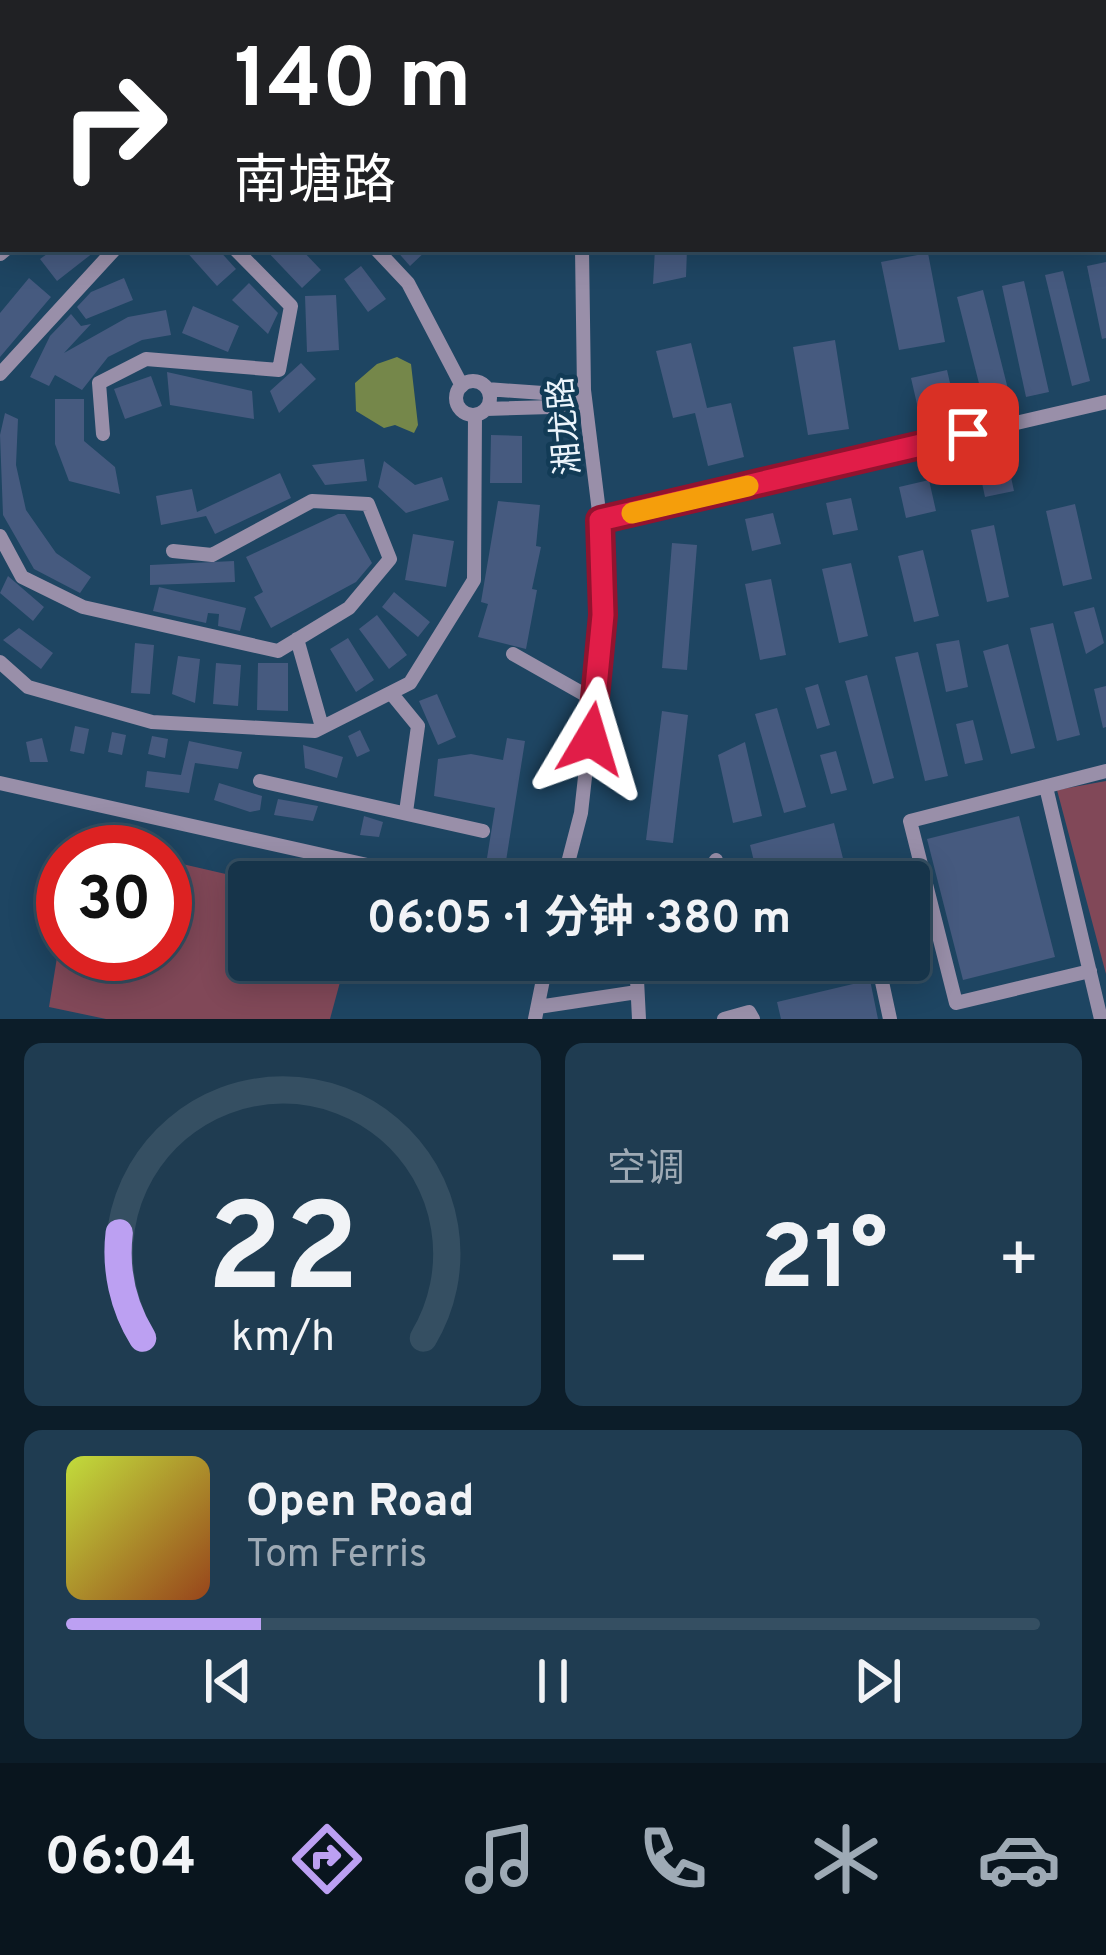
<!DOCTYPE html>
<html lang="zh">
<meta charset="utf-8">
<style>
:root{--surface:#16344a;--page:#1f3c51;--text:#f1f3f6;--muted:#9eaab5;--line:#354f62;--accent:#bca0f2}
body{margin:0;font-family:Overpass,"Noto Sans SC",sans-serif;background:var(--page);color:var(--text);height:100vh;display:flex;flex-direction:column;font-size:45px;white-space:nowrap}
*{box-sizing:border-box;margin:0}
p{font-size:39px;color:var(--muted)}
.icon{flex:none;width:66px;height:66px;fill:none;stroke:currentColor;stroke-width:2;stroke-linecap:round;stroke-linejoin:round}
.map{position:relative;height:1019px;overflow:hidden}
.sheet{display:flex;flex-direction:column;gap:24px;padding:24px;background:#0c1d29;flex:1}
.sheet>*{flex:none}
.guide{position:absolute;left:0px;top:0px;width:1107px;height:252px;box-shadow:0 6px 30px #0003,0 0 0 3px var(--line);background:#202124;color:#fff;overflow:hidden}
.speed{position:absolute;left:36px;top:825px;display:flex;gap:24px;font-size:60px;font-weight:700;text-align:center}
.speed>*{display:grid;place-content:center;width:156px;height:156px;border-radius:50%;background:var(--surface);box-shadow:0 6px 30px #0003,0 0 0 3px var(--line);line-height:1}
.speed .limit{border:18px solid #d22;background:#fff;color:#111}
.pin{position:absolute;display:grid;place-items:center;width:102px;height:102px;color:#fff;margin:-51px;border-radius:24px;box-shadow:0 6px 18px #0006}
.me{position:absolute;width:132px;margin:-66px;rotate:7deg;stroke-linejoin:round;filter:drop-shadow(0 0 9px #0008)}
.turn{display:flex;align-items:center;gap:42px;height:252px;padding:0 36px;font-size:54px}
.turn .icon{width:156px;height:156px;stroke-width:2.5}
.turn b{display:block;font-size:84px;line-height:102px}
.big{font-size:90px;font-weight:700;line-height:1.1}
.sheet .widget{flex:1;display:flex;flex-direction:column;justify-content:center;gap:18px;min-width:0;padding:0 42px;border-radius:18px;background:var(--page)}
.sheet .dial{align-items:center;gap:0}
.dial svg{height:312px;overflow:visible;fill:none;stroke:var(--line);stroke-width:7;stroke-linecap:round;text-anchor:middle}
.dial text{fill:var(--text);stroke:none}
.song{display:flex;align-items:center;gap:36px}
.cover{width:144px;height:144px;border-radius:18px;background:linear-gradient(135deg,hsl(70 70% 55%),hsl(20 70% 35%))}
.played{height:12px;border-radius:6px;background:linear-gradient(90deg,var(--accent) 20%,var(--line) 20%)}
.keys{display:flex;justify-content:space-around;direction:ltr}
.heat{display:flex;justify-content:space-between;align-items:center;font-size:66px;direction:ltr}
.sheet .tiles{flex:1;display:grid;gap:24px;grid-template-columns:1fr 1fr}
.widget:last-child{grid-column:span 2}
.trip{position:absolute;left:228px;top:861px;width:702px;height:120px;border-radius:12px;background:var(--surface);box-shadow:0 6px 30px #0003,0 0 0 3px var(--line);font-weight:700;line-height:120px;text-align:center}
.menu{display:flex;height:192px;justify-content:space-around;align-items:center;background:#09151e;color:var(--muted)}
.menu .icon{width:84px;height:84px}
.menu .current{color:var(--accent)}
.menu b{font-size:54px;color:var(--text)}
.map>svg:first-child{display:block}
.green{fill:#814858}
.water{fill:#75874a}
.building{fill:#465a7f}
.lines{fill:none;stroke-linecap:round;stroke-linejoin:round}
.minor{stroke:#998fa9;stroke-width:14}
.route-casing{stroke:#92132f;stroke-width:30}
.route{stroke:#e11d48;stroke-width:21}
.slow{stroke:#f59e0b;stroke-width:21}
.labels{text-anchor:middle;stroke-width:9;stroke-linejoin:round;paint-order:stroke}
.street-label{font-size:33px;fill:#ebf4fb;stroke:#123b56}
</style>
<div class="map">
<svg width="1106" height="1019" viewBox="0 0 1106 1019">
<rect width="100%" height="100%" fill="#1e4562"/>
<path class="green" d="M1106,781V974L1057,790Z
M165,860L260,882H249V960H346L330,1019H106L49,1007L63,920V954H165Z"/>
<path class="water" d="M397,357L411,364L418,425L414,433L395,425L384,428L356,411L355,383L377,364Z"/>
<path class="building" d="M54,249H98L57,281L40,259Z
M184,249H218L236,269L217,286Z
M265,249H301L321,270L302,288Z
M395,249H428L410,266Z
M655,249H687L686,277L653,284Z
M928,253L945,342L899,350L881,262Z
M1106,262V338L1102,339L1087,266Z
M361,266L386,299L368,312L344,279Z
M1063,271L1090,381L1072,386L1045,275Z
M29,278L51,297L0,357V313Z
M124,278L133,300L86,319L77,307L91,292Z
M1024,281L1049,392L1026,397L1002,286Z
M249,283L278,313L268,334L232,300Z
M983,290L1011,401L985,407L957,297Z
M336,295L339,350L307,352L305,296Z
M193,306L239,326L228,352L182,333Z
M166,310L171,335L142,340L108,357L82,390L55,375L49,386L30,377L50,336L71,314L81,326L91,324L64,353L128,317Z
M835,340L849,429L808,435L793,347Z
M691,343L707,408L731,403L744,457L708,466L695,413L673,418L656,351Z
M301,363L316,379L279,413L270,391Z
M947,370L956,409L920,417L911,378Z
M167,372L252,391L254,419L170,405Z
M151,376L162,406L125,419L114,389Z
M55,399H84V441L115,467L120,494L69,481L55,444Z
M5,413L18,419L16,465L26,510L56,553L91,577L80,593L34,569L3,515L0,435Z
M491,435L522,436V483H490Z
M364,459L367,481L325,485L312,465Z
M384,461L415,485L442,477L449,500L406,513L378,487Z
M1008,463L1014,491L985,497L979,469Z
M280,473L291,498L215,534L206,516L161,525L156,496L192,489L197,512Z
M929,480L936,511L906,518L899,487Z
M851,498L858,530L833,535L826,503Z
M498,501L540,505L536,546L541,547L532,589L537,590L526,649L478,637L488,604L481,602Z
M1075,504L1092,579L1063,586L1046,511Z
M773,513L781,544L752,551L745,519Z
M338,514H345L372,563L356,582L271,628L254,597L263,592L246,557Z
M994,525L1009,597L987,602L971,530Z
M413,534L454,541L446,587L405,580Z
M672,543L697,545L687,670L662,668Z
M923,550L939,616L914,622L898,556Z
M234,561L235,582L150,585V565Z
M851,563L868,636L839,643L822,569Z
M8,576L44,607L33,621L0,593Z
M771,579L786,655L760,660L745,584Z
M159,587L246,608L240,631L218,626L219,614L208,613L206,623L153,611Z
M394,592L430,622L418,637L382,607Z
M1094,607L1104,643L1086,654L1074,612Z
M377,615L407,655L389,669L359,629Z
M1053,623L1080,735L1057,741L1030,628Z
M19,628L53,653L41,669L3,640Z
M348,638L374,680L356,692L330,649Z
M959,640L968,687L946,692L936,644Z
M135,643L154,645L150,694L131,693Z
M1008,644L1035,748L1011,754L983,651Z
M918,652L948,776L925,781L895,657Z
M178,656L200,659L195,703L172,694Z
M216,663L241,665L238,706L213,704Z
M258,663H288V711L257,710Z
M867,675L894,778L873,784L845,681Z
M818,684L830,725L817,729L805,688Z
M1106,686V727L1103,728L1094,689Z
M437,694L456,737L438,745L419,701Z
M777,708L806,807L784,813L755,714Z
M662,711L688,715L673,843L646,840Z
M973,720L983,760L965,764L956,724Z
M75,726L89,729L84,754L70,751Z
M360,730L370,751L357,757L348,736Z
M112,732L126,735L122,755L108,752Z
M152,736L168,739L165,758L148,754Z
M42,738L48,762H30L26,742Z
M507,738L525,741L506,861L487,858L495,808L434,796L438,759L471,754L503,760Z
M189,741L242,752L238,769L195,763L189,793L145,787L147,771L181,775Z
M745,742L762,816L733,823L718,755Z
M303,745L343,757L337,778L305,768Z
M836,751L847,790L831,794L820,755Z
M219,783L262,796L260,810L250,812L214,800Z
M278,799L318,806L313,821L274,815Z
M364,816L383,822L379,837L360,835Z
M1019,816L1055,957L963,980L927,839Z
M834,823L849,882H759L750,845Z
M870,980L878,1019H781L777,1002Z"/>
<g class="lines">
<path class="minor" d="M286,0L293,3
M105,3L108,0
M490,3L493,0
M622,3L623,0
M0,92L3,90
M376,249L408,283L462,386
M0,254L6,249
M0,374L114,250
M456 398a17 17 0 1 1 34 0a17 17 0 1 1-34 0Z
M487,389L571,395L584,390
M486,409L586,406
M103,434L99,383L146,359L279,370L291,306L235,249
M600,520L1106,402
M0,536L22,577L83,607L278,651L349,608L390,559L368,504L312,501L212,555L173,551
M297,639L322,727
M513,654L596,701
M0,662L28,687L152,722L315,731L410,683L474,580L475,415
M391,693L418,726L406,812
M260,781L483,831
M0,783L443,882
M1046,787L1101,1019
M563,882L581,813L603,615L600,520L584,390L582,249
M703,882L716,860
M636,960L639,1019
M879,968L890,1019
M1090,971L956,1003L910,821L1106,771
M538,1007L637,992
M535,1019L547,960
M724,1019L749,1012L753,1019"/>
</g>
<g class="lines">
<defs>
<path id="route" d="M591,739L603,615L600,520L968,434"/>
</defs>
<use href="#route" class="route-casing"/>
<use href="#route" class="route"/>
<path class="slow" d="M632,513L748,486"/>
</g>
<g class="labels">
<g class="street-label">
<text transform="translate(563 426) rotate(-95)" y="12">湘龙路</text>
</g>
</g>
</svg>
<div class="speed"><div class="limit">30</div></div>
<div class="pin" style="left:968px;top:434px;background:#d93025"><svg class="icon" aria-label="arrive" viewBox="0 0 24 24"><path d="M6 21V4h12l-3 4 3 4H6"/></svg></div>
<svg class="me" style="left:591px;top:739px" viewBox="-20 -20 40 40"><path d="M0-17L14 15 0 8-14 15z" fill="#e11d48" stroke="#fff" stroke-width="4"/></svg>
<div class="trip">06:05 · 1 分钟 · 380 m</div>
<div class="guide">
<div class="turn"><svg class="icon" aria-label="right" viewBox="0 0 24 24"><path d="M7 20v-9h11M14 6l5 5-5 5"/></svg><div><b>140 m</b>南塘路</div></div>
</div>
</div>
<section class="sheet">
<div class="tiles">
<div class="widget dial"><svg viewBox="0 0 100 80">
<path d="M14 69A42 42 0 1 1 86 69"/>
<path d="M14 69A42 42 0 0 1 8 42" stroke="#bca0f2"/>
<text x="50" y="56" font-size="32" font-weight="700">22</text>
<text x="50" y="72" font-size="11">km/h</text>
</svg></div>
<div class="widget"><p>空调</p>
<div class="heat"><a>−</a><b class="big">21°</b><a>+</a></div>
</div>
<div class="widget">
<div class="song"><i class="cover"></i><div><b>Open Road</b><p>Tom Ferris</p></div></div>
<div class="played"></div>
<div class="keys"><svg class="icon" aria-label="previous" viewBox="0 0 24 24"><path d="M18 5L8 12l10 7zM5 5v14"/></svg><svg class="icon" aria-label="pause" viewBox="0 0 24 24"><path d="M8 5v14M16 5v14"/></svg><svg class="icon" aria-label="next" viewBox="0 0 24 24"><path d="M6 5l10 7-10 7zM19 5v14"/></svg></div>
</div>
</div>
</section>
<nav class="menu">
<b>06:04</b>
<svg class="icon current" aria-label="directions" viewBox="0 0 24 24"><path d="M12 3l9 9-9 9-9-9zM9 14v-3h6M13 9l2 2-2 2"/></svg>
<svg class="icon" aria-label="music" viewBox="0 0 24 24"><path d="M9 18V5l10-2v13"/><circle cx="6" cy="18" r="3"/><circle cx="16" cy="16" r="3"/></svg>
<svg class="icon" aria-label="phone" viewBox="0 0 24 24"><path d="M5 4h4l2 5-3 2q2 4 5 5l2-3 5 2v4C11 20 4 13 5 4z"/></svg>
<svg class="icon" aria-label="climate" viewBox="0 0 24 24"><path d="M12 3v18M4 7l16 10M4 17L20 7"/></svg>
<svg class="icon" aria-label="car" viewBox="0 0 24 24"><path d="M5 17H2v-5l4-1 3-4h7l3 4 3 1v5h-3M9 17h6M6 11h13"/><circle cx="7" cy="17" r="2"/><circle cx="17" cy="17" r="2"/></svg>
</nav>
